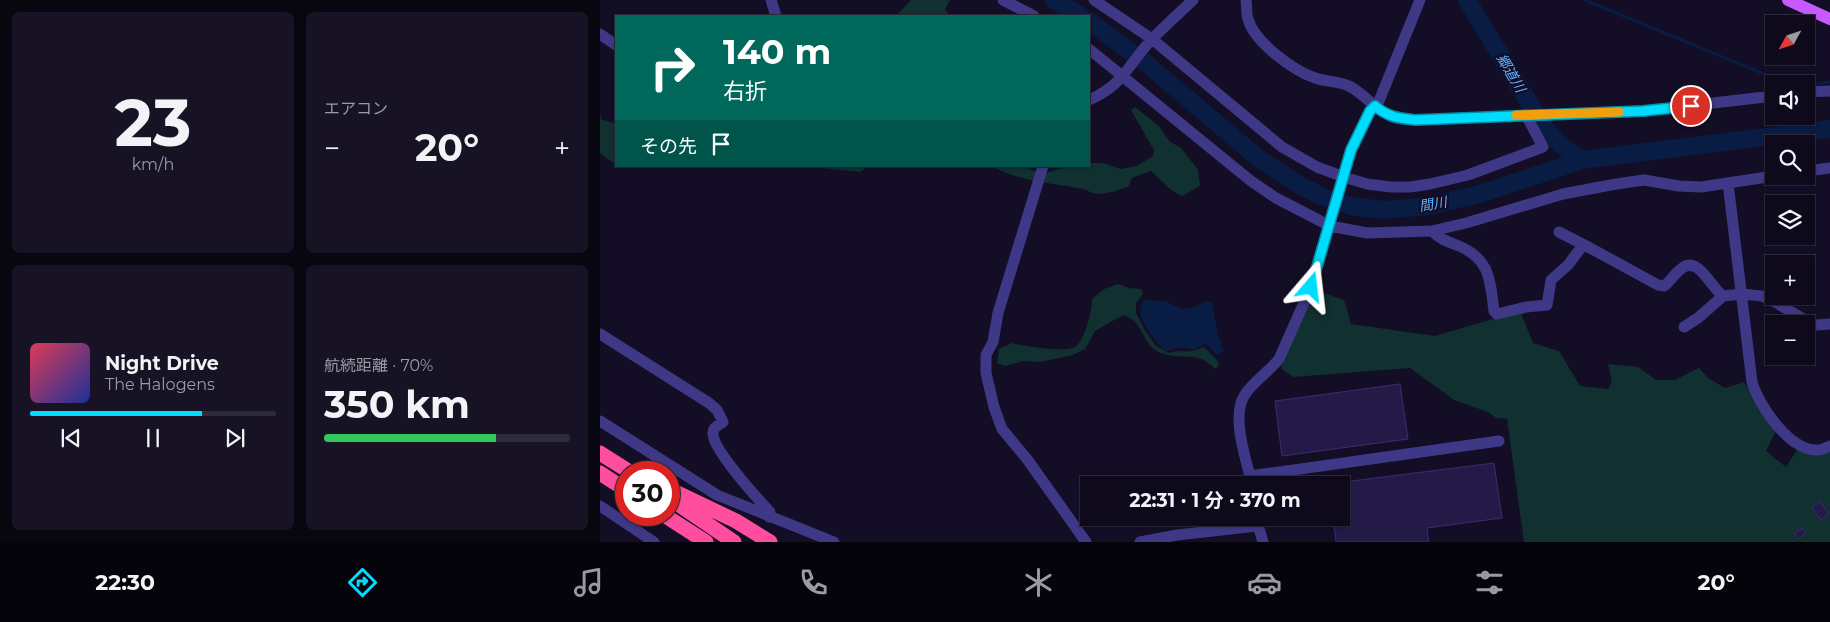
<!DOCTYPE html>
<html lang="ja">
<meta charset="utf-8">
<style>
:root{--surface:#0e0a1c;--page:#171325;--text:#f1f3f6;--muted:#9b9aa3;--line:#2e2b3b;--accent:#00dcfe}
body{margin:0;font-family:Montserrat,"Noto Sans JP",sans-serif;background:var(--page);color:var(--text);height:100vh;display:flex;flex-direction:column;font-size:19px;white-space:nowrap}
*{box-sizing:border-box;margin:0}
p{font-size:16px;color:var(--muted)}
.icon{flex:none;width:28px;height:28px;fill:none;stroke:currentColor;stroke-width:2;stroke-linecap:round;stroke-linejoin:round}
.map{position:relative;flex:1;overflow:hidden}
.details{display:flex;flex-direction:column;gap:12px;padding:12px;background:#08060f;width:600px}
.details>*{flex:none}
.guide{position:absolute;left:15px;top:15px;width:475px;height:152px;border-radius:0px;box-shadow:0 1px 4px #0004,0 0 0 1px var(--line);background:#00695c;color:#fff;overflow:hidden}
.needle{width:32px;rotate:230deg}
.controls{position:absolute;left:1165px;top:15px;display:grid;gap:10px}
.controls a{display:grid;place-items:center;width:50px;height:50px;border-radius:0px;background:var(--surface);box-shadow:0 1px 4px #0004,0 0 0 1px var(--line);font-size:25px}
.speed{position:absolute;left:15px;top:461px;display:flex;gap:10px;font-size:25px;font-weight:700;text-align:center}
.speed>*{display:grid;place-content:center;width:65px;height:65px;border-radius:50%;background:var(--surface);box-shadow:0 1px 4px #0004,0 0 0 1px var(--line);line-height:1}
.speed .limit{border:8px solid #d22;background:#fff;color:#111}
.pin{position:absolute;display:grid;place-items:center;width:42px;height:42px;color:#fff;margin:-21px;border:2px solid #fff;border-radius:50%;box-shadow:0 1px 5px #0007}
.me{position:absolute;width:55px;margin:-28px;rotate:17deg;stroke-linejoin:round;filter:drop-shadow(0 0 4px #0008)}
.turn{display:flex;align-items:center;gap:18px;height:105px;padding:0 25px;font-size:22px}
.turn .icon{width:65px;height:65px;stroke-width:2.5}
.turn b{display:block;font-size:35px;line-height:42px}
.then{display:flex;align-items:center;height:48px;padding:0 25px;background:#0003;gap:10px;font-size:19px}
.big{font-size:38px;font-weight:700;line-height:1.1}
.details .tile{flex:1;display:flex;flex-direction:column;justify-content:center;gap:8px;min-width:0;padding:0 18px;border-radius:8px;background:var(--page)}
.details .dial{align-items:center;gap:0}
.dial b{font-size:65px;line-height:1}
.song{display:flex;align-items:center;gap:15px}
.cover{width:60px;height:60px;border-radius:8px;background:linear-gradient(135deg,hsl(350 70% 55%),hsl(230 70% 35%))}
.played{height:5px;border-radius:2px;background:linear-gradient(90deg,var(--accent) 70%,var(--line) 70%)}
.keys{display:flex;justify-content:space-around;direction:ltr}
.heat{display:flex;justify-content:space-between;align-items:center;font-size:28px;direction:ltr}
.charge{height:8px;border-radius:4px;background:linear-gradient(90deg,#34c759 70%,var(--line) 0)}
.details .tiles{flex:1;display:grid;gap:12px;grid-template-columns:repeat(2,1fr)}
.trip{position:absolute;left:480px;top:476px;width:270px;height:50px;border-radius:0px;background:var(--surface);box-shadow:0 1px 4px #0004,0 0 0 1px var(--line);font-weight:700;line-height:50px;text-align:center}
.dock{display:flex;height:80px;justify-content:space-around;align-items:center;background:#06040b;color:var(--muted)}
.dock .icon{width:35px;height:35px}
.dock .active{color:var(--accent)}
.dock b{font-size:22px;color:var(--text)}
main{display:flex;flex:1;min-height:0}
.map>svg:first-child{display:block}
.green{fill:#113030}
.water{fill:#091c44}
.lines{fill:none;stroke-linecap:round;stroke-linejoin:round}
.stream{stroke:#091c44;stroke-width:3}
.river{stroke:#091c44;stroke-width:18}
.building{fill:#241a47;stroke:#3c2b74}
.minor{stroke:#3e3886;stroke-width:11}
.major{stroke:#c75aff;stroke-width:12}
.highway{stroke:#ff4e9d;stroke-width:15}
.route-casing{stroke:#008fa5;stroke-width:12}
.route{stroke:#00dcfe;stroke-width:9}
.slow{stroke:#f59e0b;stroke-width:9}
.labels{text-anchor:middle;stroke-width:5;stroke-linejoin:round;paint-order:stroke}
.water-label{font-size:14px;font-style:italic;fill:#61b0ff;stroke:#130e26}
</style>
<main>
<section class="details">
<div class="tiles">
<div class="tile dial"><b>23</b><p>km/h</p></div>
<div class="tile"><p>エアコン</p>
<div class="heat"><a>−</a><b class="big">20°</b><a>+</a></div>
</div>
<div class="tile">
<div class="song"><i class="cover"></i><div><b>Night Drive</b><p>The Halogens</p></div></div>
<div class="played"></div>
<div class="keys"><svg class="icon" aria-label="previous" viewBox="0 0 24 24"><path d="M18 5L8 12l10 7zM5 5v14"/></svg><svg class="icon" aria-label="pause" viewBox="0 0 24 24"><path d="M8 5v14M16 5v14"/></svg><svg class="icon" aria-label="next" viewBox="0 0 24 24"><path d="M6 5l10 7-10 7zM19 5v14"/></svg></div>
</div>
<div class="tile"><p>航続距離 · 70%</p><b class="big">350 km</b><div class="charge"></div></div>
</div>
</section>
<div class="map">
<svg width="1230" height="542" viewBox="0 0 1230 542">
<rect width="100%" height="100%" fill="#130e26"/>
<path class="green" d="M311,0H350L345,9L349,16H296Z
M535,107L559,126L569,141L581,148L598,170L600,186L582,196C570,192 561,179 551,171L532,178L528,187C518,190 508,194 497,194C492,194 488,190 483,189C453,183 419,182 392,166H423L434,171L446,173L470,166H489V163H503L521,169L537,166L553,156L554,150L531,110Z
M0,111L1,119L16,124V165L0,153Z
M200,166H268L261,172Z
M518,284L529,288L541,289L543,294L536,303V313L544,329L556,346L569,353C583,349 590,354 604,347L617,360L619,365L615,369C597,348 579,363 557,351C542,343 543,320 523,315L495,331L485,349L473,355L440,362L423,361L405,366L397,363L399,349L412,343C423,346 465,353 475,347C485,340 492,311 492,299L504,289Z
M715,290L744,300L751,324L835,336L920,311L933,343L959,351L980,386L1008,389L1012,382L1008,364L1038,367L1056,380H1075L1099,368L1108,378L1125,388L1144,382L1159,406L1177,429L1166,451L1186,467L1197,450L1209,454L1230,452V542H924L907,419L896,418L888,412L854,400L810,368L693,377L682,369L681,360Z"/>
<path class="water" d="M545,300L565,301L582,309L592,308L606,301L612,303L618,335L624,351L616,355L609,346L604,344L594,350C584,347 577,347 567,351L563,349C554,338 530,313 545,300Z"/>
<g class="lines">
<path class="stream" d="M985,0L1188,84
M1206,85L1230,82"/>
<path class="river" d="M454,0L481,16
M867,0L942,124C954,140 965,150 983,160
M489,21L547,64L658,158L701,186L721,196L750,206L784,210L829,206L883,193L983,160L1230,129"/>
</g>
<path class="building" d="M800,384L808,439L682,456L675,401Z
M894,463L902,518L827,528L829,542H736L733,518H741V485L728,484Z
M1220,502L1229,514L1221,520L1212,508Z
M1202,528L1206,533L1198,539L1194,534Z"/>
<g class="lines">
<path class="minor" d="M171,0L176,16
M403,0L434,16
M494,0L552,39L682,147L717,167L744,177L767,184L791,187H810L830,184L868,175L943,147L926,115
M646,0C647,6 646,13 648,19C654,42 694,71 715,78C726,82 739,81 749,86C765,94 775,110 792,117C799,120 807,119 815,120L1043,111L1174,96
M0,34L16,45
M489,49L651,181L676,198L730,226L767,233L832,231L866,223L963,194L1016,184L1044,180L1079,186L1101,187L1174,176
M1206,92L1230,91
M489,100C525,84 528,64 553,38C566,25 579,13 593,0
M443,166L398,313L393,342L386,355V373L394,407L402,429L427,459L486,542
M1206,171L1230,168
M1128,183L1152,382C1159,406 1190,452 1219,450C1222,450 1227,447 1230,446
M832,231C839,239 849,242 859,246C890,259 890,280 894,311L897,314L926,307L947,305L951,280L968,265L983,245
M959,232L992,249L1058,285L1064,286C1071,281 1074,274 1081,269C1098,254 1111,288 1123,296
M1084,327L1098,318L1123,296L1142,294L1162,296L1175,302L1210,323L1217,325L1230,324
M0,334L109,403L117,410L123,422C119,425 113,427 113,433C112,449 158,499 170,512L169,517
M0,421L117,495L234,542
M650,476L899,441
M652,485C647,461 631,419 644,396C652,382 669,372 679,359L711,287L751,150L770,111L779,101L820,0
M0,506L54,542
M656,518L663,542
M540,542L577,535L657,526"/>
<path class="major" d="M1188,0L1230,19"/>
<path class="highway" d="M0,453L30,472
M0,473L26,490
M69,489L136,521L170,542
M69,498L134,542
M64,515L106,542"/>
</g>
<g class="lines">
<defs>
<path id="route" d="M711,287L751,150L770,111L775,106C788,117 798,118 815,120L1043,111L1091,106"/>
</defs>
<use href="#route" class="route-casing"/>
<use href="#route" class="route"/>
<path class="slow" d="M916,115L1019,112"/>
</g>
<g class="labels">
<g class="water-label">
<text transform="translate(911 73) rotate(59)" y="5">郷道川</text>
<text transform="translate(833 204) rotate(-10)" y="5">間川</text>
</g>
</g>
</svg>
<div class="controls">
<a><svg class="needle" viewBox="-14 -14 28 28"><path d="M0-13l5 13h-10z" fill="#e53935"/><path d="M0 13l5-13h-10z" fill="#9b9aa3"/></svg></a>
<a><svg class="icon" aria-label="sound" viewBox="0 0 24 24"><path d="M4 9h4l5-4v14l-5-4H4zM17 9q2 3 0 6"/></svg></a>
<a><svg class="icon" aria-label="search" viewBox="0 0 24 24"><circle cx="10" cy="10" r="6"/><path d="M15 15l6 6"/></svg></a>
<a><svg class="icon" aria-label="layers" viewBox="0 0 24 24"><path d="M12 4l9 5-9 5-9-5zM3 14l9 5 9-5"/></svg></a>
<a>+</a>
<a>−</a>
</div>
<div class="speed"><div class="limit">30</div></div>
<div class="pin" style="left:1091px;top:106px;background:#d93025"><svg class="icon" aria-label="arrive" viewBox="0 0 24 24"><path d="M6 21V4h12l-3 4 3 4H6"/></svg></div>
<svg class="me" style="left:711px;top:287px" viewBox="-20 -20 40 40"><path d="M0-17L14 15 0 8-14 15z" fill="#00dcfe" stroke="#fff" stroke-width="4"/></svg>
<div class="trip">22:31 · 1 分 · 370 m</div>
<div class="guide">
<div class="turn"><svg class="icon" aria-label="right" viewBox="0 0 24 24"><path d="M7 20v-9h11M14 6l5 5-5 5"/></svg><div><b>140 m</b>右折</div></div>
<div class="then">その先<svg class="icon" aria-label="arrive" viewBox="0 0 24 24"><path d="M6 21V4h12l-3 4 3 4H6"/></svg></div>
</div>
</div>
</main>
<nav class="dock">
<b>22:30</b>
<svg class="icon active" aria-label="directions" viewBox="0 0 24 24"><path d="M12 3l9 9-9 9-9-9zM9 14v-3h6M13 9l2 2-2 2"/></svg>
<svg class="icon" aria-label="music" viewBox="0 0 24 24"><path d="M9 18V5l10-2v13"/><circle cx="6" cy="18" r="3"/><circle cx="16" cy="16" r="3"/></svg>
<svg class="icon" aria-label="phone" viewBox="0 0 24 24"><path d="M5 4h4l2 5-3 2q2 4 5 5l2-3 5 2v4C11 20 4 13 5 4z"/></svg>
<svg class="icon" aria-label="climate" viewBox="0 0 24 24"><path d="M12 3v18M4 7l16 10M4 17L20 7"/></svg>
<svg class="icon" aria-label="car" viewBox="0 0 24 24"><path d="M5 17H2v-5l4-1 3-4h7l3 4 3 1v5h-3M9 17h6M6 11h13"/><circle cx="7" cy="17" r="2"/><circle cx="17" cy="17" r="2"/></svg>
<svg class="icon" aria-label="filters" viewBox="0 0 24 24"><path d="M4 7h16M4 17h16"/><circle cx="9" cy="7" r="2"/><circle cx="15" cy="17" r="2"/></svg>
<b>20°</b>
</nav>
